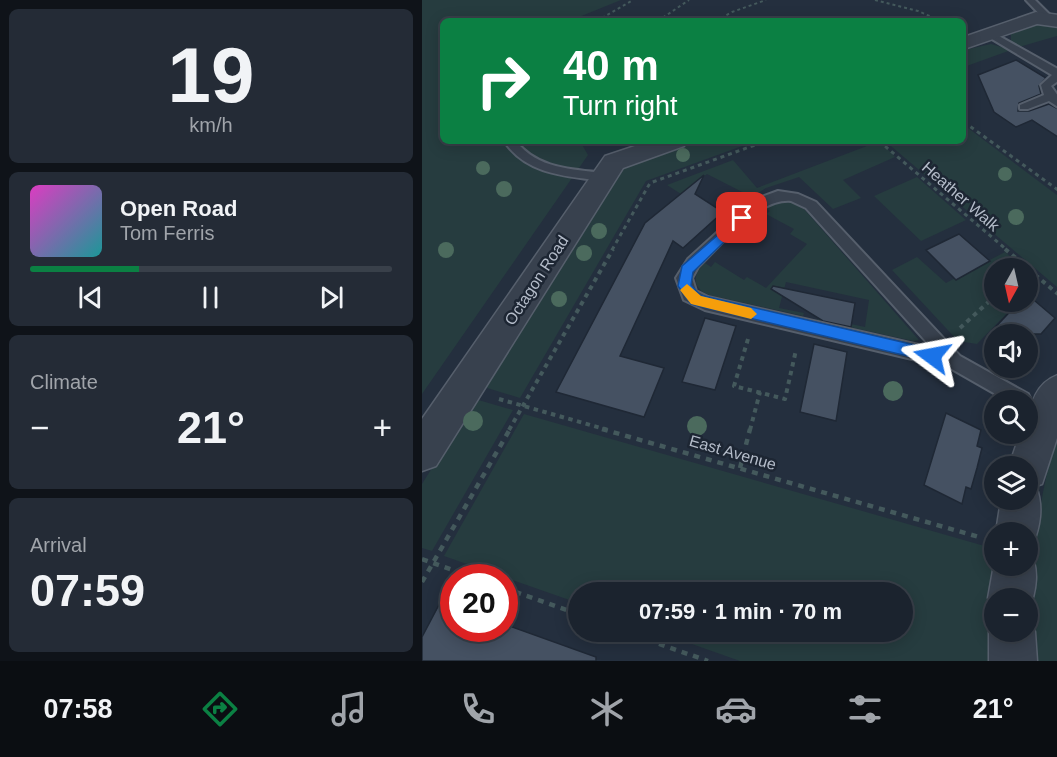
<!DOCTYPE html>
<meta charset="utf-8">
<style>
:root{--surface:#1b232e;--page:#242b36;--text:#f1f3f6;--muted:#a0a4aa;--line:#39404a;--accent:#0b8043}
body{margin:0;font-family:Helvetica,sans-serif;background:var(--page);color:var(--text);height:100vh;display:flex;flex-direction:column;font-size:22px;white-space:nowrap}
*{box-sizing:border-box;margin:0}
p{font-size:20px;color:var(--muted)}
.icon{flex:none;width:33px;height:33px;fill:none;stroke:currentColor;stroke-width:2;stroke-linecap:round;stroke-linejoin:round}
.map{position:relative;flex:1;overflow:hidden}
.details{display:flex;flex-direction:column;gap:9px;padding:9px;background:#0f1319;width:422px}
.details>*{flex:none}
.hud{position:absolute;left:18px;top:18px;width:526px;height:126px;border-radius:9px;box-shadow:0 3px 15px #0003,0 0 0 2px var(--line);background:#0b8043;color:#fff;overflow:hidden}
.needle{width:39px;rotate:188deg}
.fabs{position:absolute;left:562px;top:258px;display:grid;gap:12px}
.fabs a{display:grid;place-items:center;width:54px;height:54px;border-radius:50%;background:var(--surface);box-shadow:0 3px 15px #0003,0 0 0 2px var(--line);font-size:30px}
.speed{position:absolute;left:18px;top:564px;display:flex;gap:12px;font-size:30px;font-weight:700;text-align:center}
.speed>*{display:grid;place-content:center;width:78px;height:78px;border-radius:50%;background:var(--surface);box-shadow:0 3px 15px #0003,0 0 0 2px var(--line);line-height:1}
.speed .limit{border:9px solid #d22;background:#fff;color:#111}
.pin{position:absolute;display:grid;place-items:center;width:51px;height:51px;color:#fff;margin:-26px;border-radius:12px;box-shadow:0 3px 9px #0006}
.me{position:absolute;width:66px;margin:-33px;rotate:283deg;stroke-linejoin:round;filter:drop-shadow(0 0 4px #0008)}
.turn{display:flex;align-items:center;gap:21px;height:126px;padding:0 24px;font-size:27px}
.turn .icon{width:78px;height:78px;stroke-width:2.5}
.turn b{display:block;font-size:42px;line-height:51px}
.big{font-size:45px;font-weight:600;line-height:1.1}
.details .card{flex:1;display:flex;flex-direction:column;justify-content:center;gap:9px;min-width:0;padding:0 21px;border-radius:9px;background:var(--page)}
.details .dial{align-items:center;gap:0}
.dial b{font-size:78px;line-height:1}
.song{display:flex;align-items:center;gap:18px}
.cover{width:72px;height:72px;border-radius:9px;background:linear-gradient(135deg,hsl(310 70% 55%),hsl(180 70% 35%))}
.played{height:6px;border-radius:3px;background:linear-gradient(90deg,var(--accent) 30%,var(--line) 30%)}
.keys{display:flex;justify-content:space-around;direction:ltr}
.heat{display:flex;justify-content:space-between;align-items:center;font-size:33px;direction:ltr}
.trip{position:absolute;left:146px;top:582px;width:345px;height:60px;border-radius:30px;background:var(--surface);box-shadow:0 3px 15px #0003,0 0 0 2px var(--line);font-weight:600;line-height:60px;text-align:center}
.tab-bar{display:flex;height:96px;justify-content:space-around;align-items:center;background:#0b0e12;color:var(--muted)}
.tab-bar .icon{width:42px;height:42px}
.tab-bar .current{color:var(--accent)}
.tab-bar b{font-size:27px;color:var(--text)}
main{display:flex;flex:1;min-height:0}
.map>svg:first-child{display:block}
.green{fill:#263c3f}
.building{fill:#455162;stroke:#1f2835;stroke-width:1.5}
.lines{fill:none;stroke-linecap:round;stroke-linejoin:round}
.service-casing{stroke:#565f6c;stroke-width:4}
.minor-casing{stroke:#565f6c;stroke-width:3}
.path-far3{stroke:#44595c;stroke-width:2;stroke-dasharray:3 3;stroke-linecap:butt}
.path-far2{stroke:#44595c;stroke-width:3;stroke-dasharray:4 4;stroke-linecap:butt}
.path-far1{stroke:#44595c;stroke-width:4;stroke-dasharray:4.5 4.5;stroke-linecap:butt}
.path{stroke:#44595c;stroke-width:4.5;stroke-dasharray:6 6;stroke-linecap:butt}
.service{fill:#38414e;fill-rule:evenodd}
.minor{fill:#38414e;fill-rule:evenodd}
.tree{fill:#4b6a5d}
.route{fill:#1a73e8;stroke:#114b97;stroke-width:1.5}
.slow{fill:#f59e0b}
.labels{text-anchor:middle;stroke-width:5;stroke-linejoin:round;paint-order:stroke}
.street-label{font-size:16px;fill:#b4bcc9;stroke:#1d2633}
</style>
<main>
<section class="details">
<div class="card dial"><b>19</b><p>km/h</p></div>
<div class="card">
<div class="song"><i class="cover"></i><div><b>Open Road</b><p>Tom Ferris</p></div></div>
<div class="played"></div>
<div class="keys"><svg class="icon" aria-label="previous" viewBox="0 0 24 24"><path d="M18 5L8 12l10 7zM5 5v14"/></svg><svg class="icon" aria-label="pause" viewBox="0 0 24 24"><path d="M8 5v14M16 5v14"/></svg><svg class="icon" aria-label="next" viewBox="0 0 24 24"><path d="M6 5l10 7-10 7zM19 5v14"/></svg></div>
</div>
<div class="card"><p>Climate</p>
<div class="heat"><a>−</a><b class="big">21°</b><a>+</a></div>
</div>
<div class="card"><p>Arrival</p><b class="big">07:59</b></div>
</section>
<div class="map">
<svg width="636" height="661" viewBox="0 0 636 661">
<rect width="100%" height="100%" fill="#242f3e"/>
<path class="green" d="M0,0H199L147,21H21V141H158L166,155L0,394Z
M619,23L635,25V36L597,47L589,41V34Z
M569,44L589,50L542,67V50Z
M542,125L635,195V287L463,141H542Z
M278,141H334L224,181L98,398L62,387L201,167Z
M458,141L473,157L421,180L439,198L411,209L377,177L344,188L330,197L285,174L259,194L245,185L311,160L335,188Z
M495,177L544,220L499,241L452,196Z
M360,201L369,202L382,209L497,340L491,341L396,320V317L443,327L447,300L364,282L357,308L382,313L381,316L287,295C270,288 270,275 283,263L289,267L293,262L322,280L325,277L344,288L385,244L368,234L372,229L344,214L348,211L343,208Z
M583,252L602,268H573V302H596L555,344L536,341L470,270L495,257L524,283Z
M53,399L91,410L10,551L0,548V484Z
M102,414L573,549V661H318L236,632H480V592H156V603L22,556Z
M635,436V661H613C606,584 613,509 635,436Z"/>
<path class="building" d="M594,60L624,78L617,86L619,94L597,103L596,111H607L627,104L636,109V137L610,120L594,127L572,112L556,75Z
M282,175L273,194L301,212L261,248L251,241L198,356L242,368L222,417L134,392L223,223Z
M537,234L568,261L534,280L504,250Z
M351,286L433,303L429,327L401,321L349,289Z
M606,295L633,318L619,334H567L597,302H606Z
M283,318L314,326L293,390L260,382Z
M392,344L425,352L414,421L378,412Z
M524,413L559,430L555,446L560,448L555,468L549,489L544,487L540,504L502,485Z
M19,601L32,606V628H82V624L174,657V661H0V637Z"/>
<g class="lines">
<defs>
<path id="service" d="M604,0H613L631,18V22H625Z
M568,31L636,69V81L629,86L636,96V107L627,101L606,109H598V105L622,95L619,85L630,75L565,36L563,34Z
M82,141H94C115,169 150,169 182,173L188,177L182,181C144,176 105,175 82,141Z
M356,191L376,194L394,202L538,356L606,394L609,400L606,406V400H584L528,368L283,310L262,300L254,278L266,259L331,200ZM369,201L384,208L510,348L286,297L274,291L270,278L276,267C299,245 336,198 369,201Z"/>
<path id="minor" d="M614,12L636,15V27L615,24L542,49V37Z
M228,141H265L262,146L201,168L14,466L0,471V419L183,156Z
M636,375V435L620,484L614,486C622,507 618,527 610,547L606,549V532H574L579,500H606V466H587L598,434H606C606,410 611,384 636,375Z
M606,550C619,567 614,593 606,612V598H573V614L566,598L573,559V566H606Z
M607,615L613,632L615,661H567V632L573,616V632H606Z"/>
</defs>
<use href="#service" class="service-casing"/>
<use href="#minor" class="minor-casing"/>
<path class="path-far3" d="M453,0L496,11L519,21
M175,21L211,0
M236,21L267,0
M294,21L310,12L344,0"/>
<path class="path-far2" d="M542,122L636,190
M457,141L585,250
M190,250L228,183L344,141"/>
<path class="path-far1" d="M583,249L606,268
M606,269L636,294
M538,328L573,296
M326,339L312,386L363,399L374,350
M77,399L186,430
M87,430L191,249
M328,430L338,392"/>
<path class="path" d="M180,429L557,537
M318,468L328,429
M0,559L53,578
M0,582L88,429
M82,588L156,614
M203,632L286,661"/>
<use href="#service" class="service"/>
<use href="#minor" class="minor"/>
</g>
<g class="tree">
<circle cx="261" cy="155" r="7"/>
<circle cx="61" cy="168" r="7"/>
<circle cx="583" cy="174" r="7"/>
<circle cx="82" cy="189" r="8"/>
<circle cx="594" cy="217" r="8"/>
<circle cx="177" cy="231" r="8"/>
<circle cx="24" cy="250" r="8"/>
<circle cx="162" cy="253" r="8"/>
<circle cx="137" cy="299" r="8"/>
<circle cx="471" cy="391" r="10"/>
<circle cx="51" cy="421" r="10"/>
<circle cx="275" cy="426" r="10"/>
</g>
<path class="route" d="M320,214L324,215V221L271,272L269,285L278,295L510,349L517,356L515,360L510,362L269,304L256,286L260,266Z"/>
<path class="slow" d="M265,284L279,296L329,308L335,314L329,319L269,304L258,290Z"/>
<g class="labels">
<g class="street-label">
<text transform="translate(539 196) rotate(41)" y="6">Heather Walk</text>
<text transform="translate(114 280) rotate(-57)" y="6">Octagon Road</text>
<text transform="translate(311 452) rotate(16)" y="6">East Avenue</text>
</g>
</g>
</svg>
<div class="fabs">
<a><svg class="needle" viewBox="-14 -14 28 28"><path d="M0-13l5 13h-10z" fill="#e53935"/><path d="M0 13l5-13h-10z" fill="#a0a4aa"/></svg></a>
<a><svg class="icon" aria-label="sound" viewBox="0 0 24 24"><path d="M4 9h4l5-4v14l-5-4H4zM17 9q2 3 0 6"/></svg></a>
<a><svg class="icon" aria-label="search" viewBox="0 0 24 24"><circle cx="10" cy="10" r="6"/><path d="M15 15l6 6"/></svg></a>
<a><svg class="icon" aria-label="layers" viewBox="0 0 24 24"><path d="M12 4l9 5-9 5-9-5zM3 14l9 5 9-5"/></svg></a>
<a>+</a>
<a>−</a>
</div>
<div class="speed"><div class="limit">20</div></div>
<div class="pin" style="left:320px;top:218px;background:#d93025"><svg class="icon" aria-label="arrive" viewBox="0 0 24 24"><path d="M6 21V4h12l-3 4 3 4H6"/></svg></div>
<svg class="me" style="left:510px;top:356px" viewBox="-20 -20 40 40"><path d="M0-17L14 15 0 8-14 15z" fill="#1a73e8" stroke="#fff" stroke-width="4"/></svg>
<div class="trip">07:59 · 1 min · 70 m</div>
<div class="hud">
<div class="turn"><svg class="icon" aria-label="right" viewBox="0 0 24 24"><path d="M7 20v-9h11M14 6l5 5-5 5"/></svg><div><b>40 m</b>Turn right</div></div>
</div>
</div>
</main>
<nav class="tab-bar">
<b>07:58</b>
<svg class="icon current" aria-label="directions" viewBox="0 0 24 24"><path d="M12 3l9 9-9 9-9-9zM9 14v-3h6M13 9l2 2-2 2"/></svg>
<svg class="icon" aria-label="music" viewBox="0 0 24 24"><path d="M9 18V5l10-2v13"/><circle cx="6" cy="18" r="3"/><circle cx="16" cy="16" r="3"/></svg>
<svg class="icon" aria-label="phone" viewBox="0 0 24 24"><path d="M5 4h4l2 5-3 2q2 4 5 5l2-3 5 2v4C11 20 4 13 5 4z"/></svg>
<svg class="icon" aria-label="climate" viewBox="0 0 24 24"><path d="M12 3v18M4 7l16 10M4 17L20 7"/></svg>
<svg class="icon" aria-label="car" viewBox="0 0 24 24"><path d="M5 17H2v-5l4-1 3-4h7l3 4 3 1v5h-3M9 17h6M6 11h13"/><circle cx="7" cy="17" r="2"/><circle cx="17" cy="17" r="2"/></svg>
<svg class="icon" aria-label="filters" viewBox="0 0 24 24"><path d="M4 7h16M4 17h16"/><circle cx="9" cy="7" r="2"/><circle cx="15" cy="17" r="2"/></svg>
<b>21°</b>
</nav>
